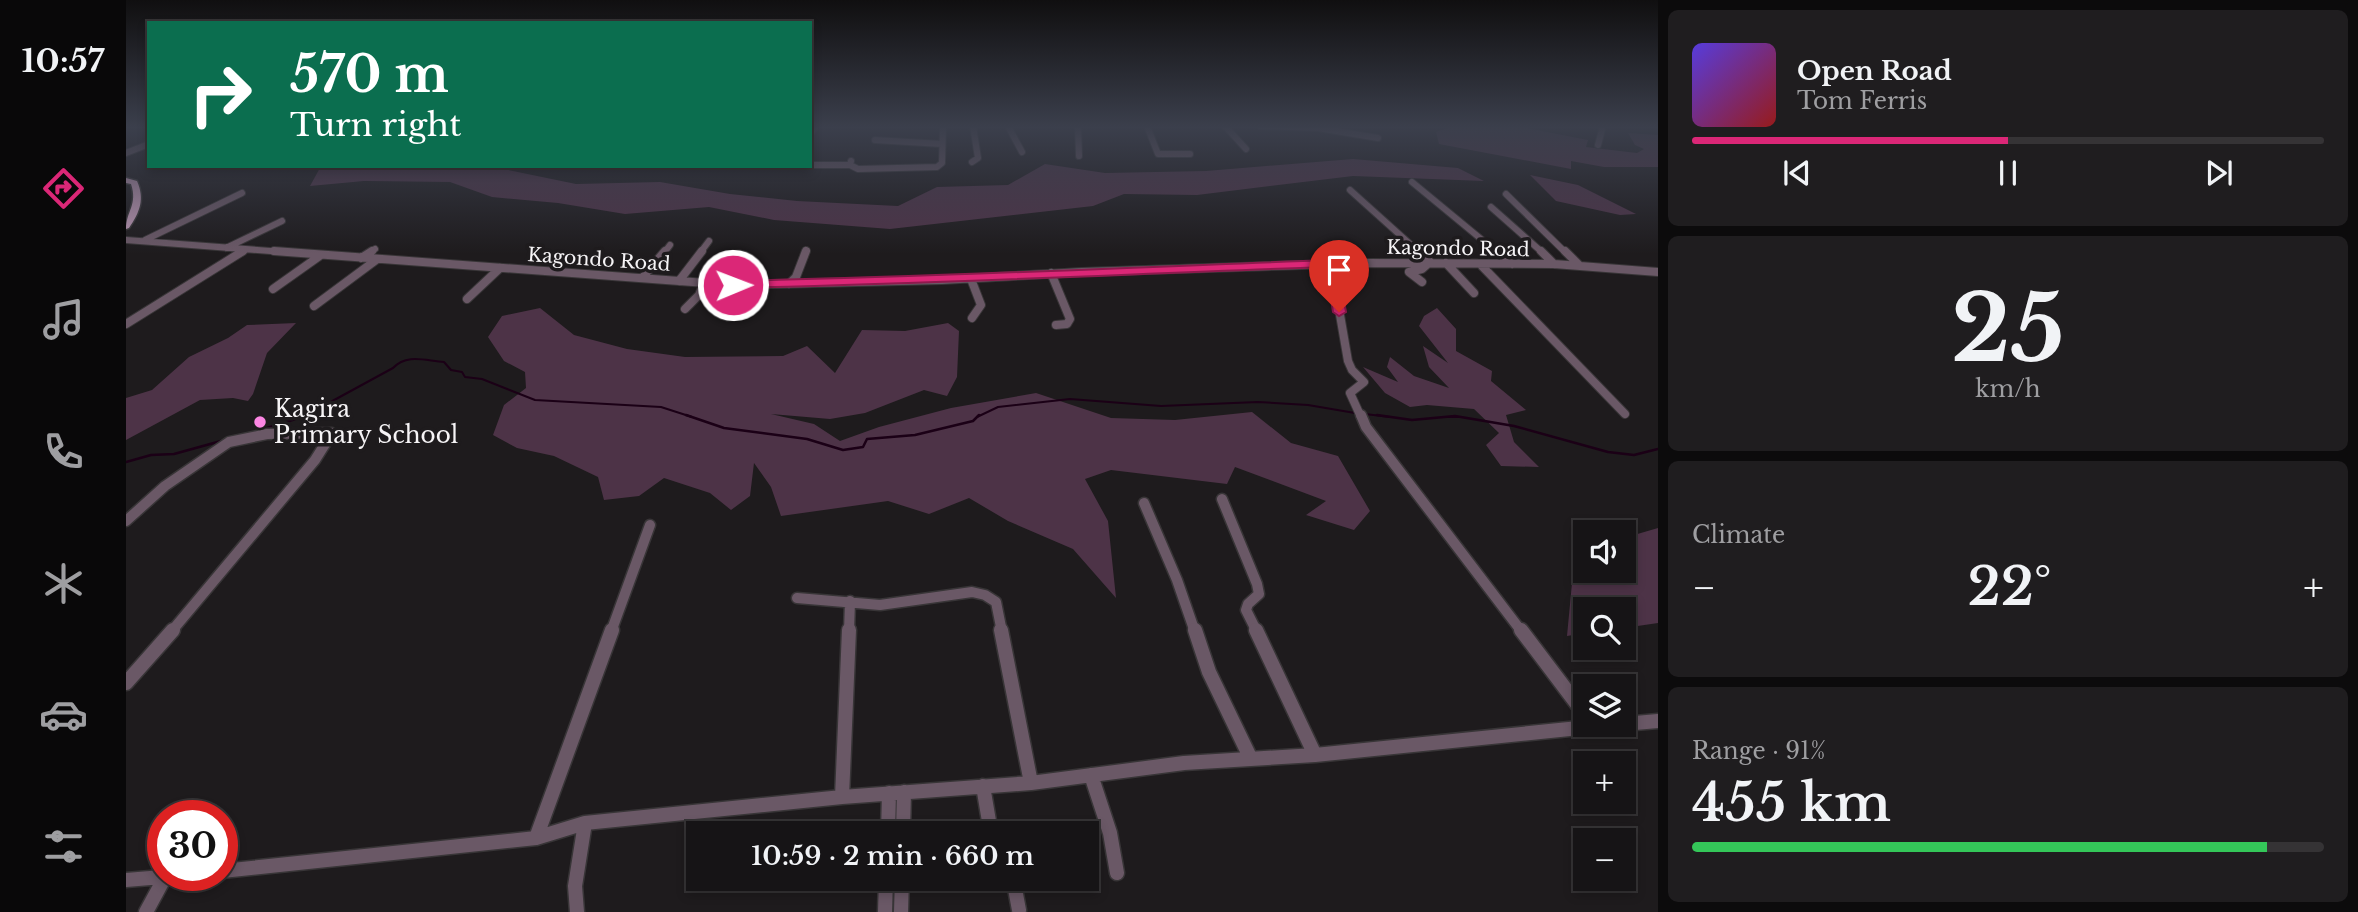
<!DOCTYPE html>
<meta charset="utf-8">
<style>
:root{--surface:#161416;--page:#1f1d1f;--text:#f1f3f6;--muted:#9e9ea1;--line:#353335;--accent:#db2777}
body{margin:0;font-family:"Libre Baskerville",serif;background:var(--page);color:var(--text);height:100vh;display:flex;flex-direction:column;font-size:26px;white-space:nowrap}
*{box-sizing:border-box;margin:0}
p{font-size:23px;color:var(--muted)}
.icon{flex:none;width:38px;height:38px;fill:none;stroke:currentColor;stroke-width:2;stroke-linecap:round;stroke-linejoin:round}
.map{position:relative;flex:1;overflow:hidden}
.panel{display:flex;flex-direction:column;gap:10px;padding:10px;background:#0c0b0c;width:700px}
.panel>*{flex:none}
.hud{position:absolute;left:21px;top:21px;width:665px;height:147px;border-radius:0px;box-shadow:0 4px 10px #0003,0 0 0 2px var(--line);background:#0b6e4f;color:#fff;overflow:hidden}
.buttons{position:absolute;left:1447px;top:520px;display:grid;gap:14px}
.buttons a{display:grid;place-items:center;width:63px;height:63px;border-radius:0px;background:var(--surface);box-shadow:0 4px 10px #0003,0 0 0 2px var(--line);font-size:35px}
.speed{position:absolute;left:21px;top:800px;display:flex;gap:14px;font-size:35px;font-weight:700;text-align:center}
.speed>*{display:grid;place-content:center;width:91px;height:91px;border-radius:50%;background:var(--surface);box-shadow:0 4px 10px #0003,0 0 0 2px var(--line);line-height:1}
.speed .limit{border:10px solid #d22;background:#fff;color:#111}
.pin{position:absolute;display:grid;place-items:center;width:60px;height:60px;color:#fff;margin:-72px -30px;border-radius:50% 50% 50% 0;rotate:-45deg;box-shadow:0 0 7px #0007}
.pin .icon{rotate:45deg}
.me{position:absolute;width:77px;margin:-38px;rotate:89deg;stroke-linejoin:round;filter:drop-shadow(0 0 5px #0008)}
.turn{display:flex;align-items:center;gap:24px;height:147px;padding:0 28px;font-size:32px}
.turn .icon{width:91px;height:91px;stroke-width:2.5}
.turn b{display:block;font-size:49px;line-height:60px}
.big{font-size:52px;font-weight:600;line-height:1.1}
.panel .card{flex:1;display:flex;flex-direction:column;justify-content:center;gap:10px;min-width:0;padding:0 24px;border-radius:10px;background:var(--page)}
.panel .dial{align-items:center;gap:0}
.dial b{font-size:91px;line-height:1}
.song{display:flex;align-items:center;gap:21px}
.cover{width:84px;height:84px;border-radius:10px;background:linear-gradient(135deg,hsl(250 70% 55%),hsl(0 70% 35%))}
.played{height:7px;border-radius:4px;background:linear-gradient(90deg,var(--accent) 50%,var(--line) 50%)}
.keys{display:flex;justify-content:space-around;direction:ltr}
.heat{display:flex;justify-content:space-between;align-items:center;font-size:38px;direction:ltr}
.charge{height:10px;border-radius:5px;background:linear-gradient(90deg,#34c759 91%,var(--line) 0)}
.trip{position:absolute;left:560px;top:821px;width:413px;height:70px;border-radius:0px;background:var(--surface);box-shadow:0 4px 10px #0003,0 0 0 2px var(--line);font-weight:600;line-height:70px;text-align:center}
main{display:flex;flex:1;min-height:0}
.menu{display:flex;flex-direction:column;width:126px;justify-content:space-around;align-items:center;background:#090809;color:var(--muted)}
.menu .icon{width:49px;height:49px}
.menu .current{color:var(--accent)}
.menu b{font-size:32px;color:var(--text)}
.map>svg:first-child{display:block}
.green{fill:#4d3347}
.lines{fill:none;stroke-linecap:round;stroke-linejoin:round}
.stream-far1{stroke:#1b0016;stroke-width:2}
.stream{stroke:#1b0016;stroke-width:2.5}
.minor-far3-casing{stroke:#383537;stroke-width:8}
.minor-far2-casing{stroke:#383537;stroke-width:10}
.minor-far1-casing{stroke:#383537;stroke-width:13}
.minor-casing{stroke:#383537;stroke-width:17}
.major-casing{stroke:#383537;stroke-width:3}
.minor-far3{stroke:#6a5866;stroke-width:6}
.minor-far2{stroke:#6a5866;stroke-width:8}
.minor-far1{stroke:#6a5866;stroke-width:10}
.minor{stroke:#6a5866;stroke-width:14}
.major{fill:#ba95b1;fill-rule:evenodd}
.route{fill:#db2777;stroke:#8e194d;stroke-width:2}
.poi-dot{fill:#fc86e3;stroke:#1e1b1d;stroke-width:2.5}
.labels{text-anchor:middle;stroke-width:7;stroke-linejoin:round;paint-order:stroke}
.far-street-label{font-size:19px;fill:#f6f4f6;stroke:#1e1b1d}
.poi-label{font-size:23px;fill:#f6f4f6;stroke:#1e1b1d;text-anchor:start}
</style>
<main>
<nav class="menu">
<b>10:57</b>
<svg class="icon current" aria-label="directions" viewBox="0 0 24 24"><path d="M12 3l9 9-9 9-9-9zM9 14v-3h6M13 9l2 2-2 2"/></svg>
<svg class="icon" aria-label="music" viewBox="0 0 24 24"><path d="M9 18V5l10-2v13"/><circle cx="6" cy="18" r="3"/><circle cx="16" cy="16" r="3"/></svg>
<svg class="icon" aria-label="phone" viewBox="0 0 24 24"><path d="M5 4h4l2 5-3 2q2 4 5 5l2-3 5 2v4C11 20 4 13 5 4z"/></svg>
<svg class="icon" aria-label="climate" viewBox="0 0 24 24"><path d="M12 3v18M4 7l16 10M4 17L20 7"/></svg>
<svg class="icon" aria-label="car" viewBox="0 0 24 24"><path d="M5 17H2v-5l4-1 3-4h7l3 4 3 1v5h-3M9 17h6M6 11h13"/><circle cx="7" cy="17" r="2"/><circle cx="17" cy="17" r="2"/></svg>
<svg class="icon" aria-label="filters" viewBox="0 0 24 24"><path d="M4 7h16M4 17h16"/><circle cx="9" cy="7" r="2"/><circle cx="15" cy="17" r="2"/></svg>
</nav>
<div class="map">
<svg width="1532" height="912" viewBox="0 0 1532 912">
<rect width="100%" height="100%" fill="#1e1b1d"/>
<path class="green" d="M1327,126H1391L1462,140L1460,147L1511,153L1518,149L1509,145L1502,133L1532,135V167H1478L1445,161V169L1313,144L1310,132Z
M1227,159L1332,168L1358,181L1227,176L1071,195L998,194L967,206L764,229L648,220L583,207L499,214L432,203L366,197L324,182L238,181L184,186L195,166H363L450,184L534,182L604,194L671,201L772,206L811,187L882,185L919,164L979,173L1080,171Z
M1404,175L1452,185L1510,214L1494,215L1430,201Z
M414,308L448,335L501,349L559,357L657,356L681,346L709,373L736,330L779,331L822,323L833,331L831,377L821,396L798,390L739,413L704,419L645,414L688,424L714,441L753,427L825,408L910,393L985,418L1049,420L1126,412L1165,443L1212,456L1244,511L1228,530L1180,515L1200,501L1109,467L1101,484L985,470L959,479L982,521L990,598L947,549L882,521L843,498L803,514L762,501L655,516L645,487L628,463L624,496L605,510L584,493L538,478L513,496L478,500L472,477L428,456L391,448L367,435L378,405L400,388L399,372L378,361L362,337L376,316Z
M1311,308L1330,329V351L1366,371L1365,381L1400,410L1380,415L1388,442L1413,467L1375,466L1360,445L1373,433L1348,409L1301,405L1284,407L1259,393L1237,367L1272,382L1261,367L1264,357L1288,376L1323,388L1303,367L1297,346L1322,363L1293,326L1298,316Z
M170,323L141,353L127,394L122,401L107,398L74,400L0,440V398L26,390L63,357L102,338L121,325Z
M1532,528V623L1498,628V609H1460L1459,633L1441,636L1446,583L1462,571L1498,570V542L1508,535Z"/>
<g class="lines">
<path class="stream-far1" d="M1239,414L1264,417
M177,417L267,368C281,353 300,361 318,362L325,370L336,372L339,377L356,379L409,400L535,407L566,417
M851,417L872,407L944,399L1035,406L1132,402L1182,405L1229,413
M1316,417H1336"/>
<path class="stream" d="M560,415L598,428L681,439L717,450L737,447L741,439L789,435L847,421L853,415
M1251,415L1286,420L1329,416L1388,426L1482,452L1508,455L1532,449
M138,429L182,415
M0,462L25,455L48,454L95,441"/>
<defs>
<path id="minor-far3" d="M882,126L896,152
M952,126L953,156
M1021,126L1032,154H1064
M1099,126L1120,149
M1134,126L1192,128L1252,138
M684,134L690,126
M749,140L816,144
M1472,145L1477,126
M0,153L23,144
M846,162L852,158L847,126
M684,165H724L725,161
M724,165L732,169L811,167L816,163L817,126
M583,166H650
M1286,182L1372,253
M1224,190L1294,253
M1380,194L1440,253
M1365,207L1417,253
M0,240L171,253
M19,240L116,193
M100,248L156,221
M115,253L119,250
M243,253L249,249
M538,253L544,245
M574,253L583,241"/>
<path id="minor-far2" d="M148,251L607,285L816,280L956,272L1240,263L1428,264L1532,272
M1292,251L1304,262L1296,269L1283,272L1296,282
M1370,251L1386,264
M1415,251L1428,264
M1439,251L1453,265
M235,258L246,251
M1205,263L1222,361L1226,370L1238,382L1224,393L1235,417
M1320,263L1348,293
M1354,264L1499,414
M925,273L944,319L941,324L930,325
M517,277L539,251
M845,279L855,305L846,318
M553,281L576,251
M663,284L670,277L680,251
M147,289L195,255
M341,299L374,268
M188,306L250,260
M559,309L573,295L578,283
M0,324L117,251"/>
<path id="minor-far1" d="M1235,415L1240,427L1396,632
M1096,499L1131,584L1133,594L1122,604L1120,610L1131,632
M1018,503L1051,580L1069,632
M0,521L39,486L103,442L141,434L206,433L189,460L45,632
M671,598L754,605L846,592L859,595L870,602L876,632
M485,632L524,525
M723,632L724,601"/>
<path id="minor" d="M875,630L905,783
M1069,630L1083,672L1124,757
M1130,630L1189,755
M1395,630L1460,716
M0,683L47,630
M1498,724L1532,721
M965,775L984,833L991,873
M857,786L865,833
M716,797L723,630
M762,833L763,793
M777,833L778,792
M410,838L486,630
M96,871L410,838L459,823L716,797L905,783L1058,763L1189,755L1492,724
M887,878L893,910
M0,880L60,875
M20,912L39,877
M451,912L449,886L459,823
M759,912L760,878
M775,912L776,878"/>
<path id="major" d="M0,178L11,181C19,199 14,212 3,228L0,229C0,211 12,205 5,184L0,183Z"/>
</defs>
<use href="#minor-far3" class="minor-far3-casing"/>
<use href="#minor-far2" class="minor-far2-casing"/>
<use href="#minor-far1" class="minor-far1-casing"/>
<use href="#minor" class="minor-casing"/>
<use href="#major" class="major-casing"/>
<use href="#minor-far3" class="minor-far3"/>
<use href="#minor-far2" class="minor-far2"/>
<use href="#minor-far1" class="minor-far1"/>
<use href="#minor" class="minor"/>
<use href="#major" class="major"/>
</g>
<linearGradient id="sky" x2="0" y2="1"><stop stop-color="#100f10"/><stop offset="0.5" stop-color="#3b3f4c"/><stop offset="1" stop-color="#3b3f4c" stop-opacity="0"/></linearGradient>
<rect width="1532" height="254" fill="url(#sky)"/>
<path class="route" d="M1205,260L1211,263L1220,312L1213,316L1207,312L1200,267C1002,274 805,284 607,288L601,285L607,281C807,277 1006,267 1205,260Z"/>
<circle class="poi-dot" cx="134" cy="422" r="7"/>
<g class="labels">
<g class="far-street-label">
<text transform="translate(1332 248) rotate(1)" y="7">Kagondo Road</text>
<text transform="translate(473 259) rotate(4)" y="7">Kagondo Road</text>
</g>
<g class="poi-label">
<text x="148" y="417">Kagira<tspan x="148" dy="26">Primary School</tspan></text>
</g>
</g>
</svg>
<div class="buttons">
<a><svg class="icon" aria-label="sound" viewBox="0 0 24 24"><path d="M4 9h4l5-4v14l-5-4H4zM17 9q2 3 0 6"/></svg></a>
<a><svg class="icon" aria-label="search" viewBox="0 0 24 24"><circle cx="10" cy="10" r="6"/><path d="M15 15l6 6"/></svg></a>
<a><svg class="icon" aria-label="layers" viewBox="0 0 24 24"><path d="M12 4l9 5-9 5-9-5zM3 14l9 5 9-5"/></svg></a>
<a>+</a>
<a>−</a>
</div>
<div class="speed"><div class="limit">30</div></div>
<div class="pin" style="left:1213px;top:312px;background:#d93025"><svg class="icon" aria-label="arrive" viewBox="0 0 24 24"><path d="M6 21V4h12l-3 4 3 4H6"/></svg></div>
<svg class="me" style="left:607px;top:285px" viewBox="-20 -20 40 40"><circle r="17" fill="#db2777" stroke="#fff" stroke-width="3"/><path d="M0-11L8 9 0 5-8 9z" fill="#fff"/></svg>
<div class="trip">10:59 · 2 min · 660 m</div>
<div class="hud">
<div class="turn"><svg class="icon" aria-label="right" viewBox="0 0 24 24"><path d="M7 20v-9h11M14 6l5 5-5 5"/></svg><div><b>570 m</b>Turn right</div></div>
</div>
</div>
<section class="panel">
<div class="card">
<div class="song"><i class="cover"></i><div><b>Open Road</b><p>Tom Ferris</p></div></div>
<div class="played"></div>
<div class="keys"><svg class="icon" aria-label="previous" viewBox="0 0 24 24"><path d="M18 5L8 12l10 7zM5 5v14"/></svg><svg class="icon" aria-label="pause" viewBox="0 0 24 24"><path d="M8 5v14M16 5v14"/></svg><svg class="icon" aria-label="next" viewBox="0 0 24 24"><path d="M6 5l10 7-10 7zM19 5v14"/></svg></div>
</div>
<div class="card dial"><b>25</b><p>km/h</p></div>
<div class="card"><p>Climate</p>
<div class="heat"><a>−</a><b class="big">22°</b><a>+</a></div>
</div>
<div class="card"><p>Range · 91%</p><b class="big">455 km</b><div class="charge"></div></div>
</section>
</main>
